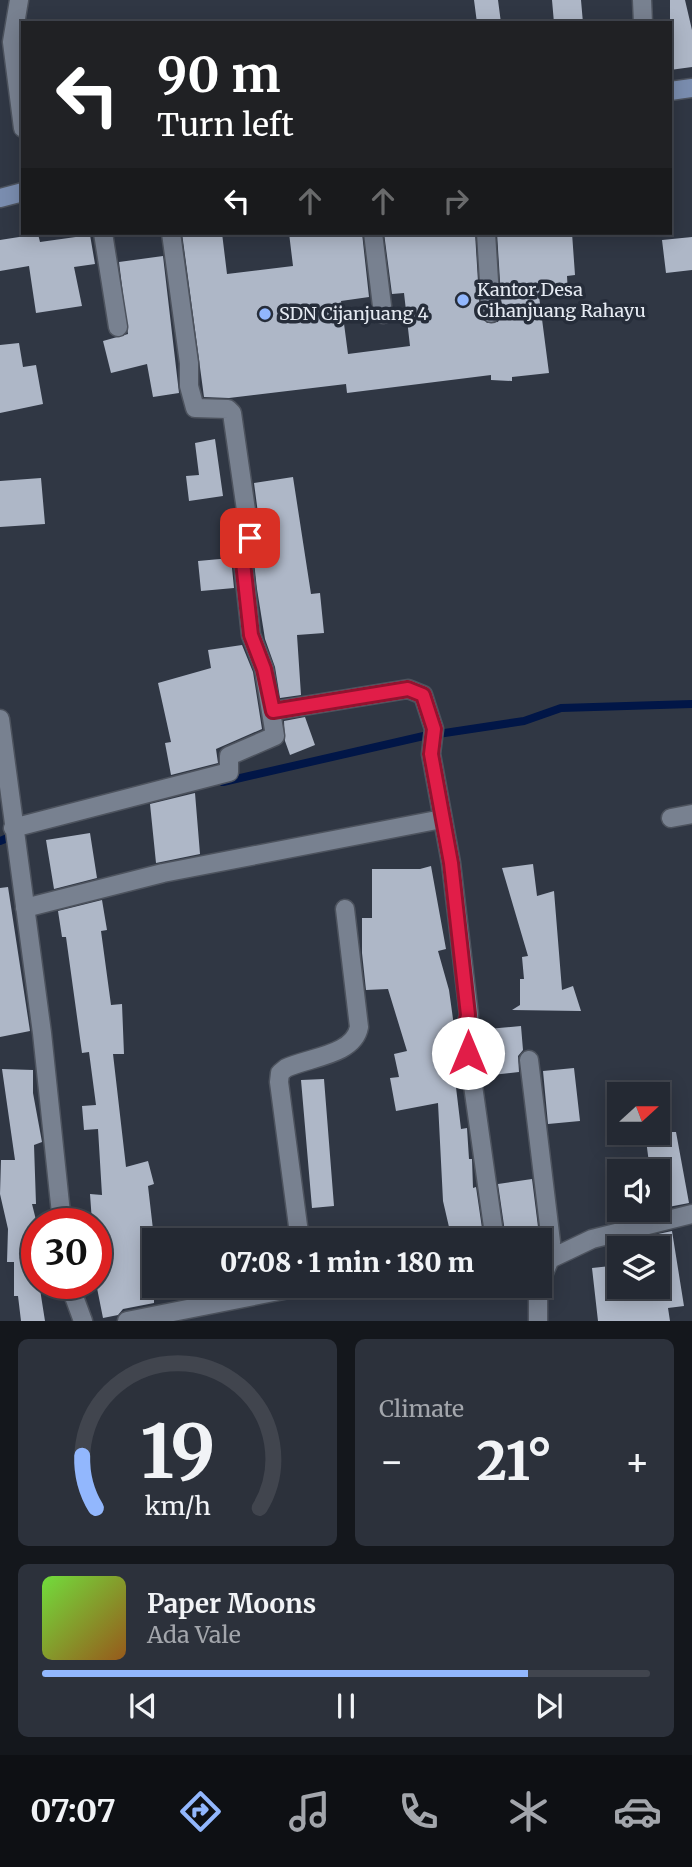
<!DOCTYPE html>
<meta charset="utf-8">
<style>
:root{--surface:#242933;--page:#2c313b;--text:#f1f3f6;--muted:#a3a6ac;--line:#41454e;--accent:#92b7fd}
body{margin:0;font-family:Merriweather,serif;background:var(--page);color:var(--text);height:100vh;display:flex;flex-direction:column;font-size:26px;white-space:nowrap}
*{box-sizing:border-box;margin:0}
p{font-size:23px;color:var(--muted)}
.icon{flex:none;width:38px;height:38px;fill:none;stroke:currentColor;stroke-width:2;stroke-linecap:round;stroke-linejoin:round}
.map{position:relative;height:1321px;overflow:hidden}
.panel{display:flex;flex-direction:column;gap:18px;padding:18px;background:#14171c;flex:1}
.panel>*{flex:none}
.top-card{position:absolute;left:21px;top:21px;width:651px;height:214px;border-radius:0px;box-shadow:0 4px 18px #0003,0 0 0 2px var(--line);background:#202124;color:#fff;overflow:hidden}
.needle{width:46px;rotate:69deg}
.tools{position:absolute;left:607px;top:1082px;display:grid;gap:14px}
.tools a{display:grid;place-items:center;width:63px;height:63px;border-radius:0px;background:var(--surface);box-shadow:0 4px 18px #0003,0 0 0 2px var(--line);font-size:35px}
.speed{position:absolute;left:21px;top:1208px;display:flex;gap:14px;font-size:35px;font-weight:700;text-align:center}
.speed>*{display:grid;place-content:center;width:91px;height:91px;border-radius:50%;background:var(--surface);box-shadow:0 4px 18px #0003,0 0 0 2px var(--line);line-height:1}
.speed .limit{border:10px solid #d22;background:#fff;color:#111}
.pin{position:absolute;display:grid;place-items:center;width:60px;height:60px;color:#fff;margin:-30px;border-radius:14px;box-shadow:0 4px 10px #0006}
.me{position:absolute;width:77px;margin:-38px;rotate:0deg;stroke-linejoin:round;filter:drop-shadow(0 0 5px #0008)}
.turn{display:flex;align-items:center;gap:24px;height:147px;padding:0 21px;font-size:32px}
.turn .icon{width:91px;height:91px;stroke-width:2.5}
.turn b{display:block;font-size:49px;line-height:60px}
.lanes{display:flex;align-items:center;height:66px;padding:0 21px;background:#0003;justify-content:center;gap:35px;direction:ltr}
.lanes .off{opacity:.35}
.big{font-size:52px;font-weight:800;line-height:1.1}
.panel .widget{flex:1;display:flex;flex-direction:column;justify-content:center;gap:10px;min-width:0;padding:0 24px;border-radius:10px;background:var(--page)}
.panel .dial{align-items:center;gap:0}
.dial svg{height:182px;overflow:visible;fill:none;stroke:var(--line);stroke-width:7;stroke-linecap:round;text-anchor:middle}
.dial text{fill:var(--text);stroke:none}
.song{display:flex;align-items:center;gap:21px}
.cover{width:84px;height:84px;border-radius:10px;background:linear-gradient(135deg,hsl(100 70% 55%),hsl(30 70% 35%))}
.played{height:7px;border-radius:4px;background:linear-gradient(90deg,var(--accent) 80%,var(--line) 80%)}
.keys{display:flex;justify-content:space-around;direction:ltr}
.heat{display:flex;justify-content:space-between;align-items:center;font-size:38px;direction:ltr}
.panel .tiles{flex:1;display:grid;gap:18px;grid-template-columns:1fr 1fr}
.widget:last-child{grid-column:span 2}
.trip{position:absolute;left:142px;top:1228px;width:410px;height:70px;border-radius:0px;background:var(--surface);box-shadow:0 4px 18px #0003,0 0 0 2px var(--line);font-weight:800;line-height:70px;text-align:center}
.menu{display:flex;height:112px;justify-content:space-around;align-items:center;background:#0e1014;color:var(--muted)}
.menu .icon{width:49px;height:49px}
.menu .current{color:var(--accent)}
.menu b{font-size:32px;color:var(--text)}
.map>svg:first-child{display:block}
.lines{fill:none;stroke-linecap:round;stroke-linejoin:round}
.stream{stroke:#011647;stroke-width:8}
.building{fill:#aeb7c7}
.street-casing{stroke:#4d535e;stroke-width:21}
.secondary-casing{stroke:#4d535e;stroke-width:21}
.street{stroke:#788190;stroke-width:18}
.secondary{stroke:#7a8daf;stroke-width:18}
.route-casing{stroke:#92132f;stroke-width:18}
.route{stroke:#e11d48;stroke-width:12}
.poi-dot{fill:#92b7fd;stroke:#262d3a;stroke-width:2.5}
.labels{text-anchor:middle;stroke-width:7;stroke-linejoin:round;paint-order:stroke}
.poi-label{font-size:18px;fill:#e5eaf2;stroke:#262d3a;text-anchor:start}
</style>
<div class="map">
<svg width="692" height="1321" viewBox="0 0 692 1321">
<rect width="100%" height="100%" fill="#303744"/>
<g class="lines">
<path class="stream" d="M438,734L524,721L561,708L692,704
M223,782L428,735
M0,841L5,839"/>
</g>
<path class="building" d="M474,0H498L501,23H477Z
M552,0H581L583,23H554Z
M670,0H685L692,30V67L670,70Z
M182,233H222L227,274L293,266L289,233H362L369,297L341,301L348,354L410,346L404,293L392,294L384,233H475L480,314L487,323L498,322L502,313L497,233H572L575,275L567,276L568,294L539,296L549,373L512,377V381L491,380V375L347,393L346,384L229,398L204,397Z
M38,234L40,242L90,235L95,264L74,267L82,306L36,313L29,266L0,271V240Z
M692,237V270L666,273L662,240Z
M163,256L179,393L153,397L147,364L111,373L103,341L128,334L119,262Z
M19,343L23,367L36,365L43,404L0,413V345Z
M215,439L223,496L189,501L186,476L199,475L195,443Z
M293,477L311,594L320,593L324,633L297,635L301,695L280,698L275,667L265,639L257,589L253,553L258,552L261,536L254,483Z
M41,478L45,524L0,527V481Z
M231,558L234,588L201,591L198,561Z
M242,645L253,672L262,729L216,749L218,763L171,775L165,743L171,742L158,683L211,668L208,650Z
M305,717L315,745L290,755L285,741L284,721Z
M195,793L200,854L156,863L150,804Z
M90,833L97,878L54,889L46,840Z
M533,864L537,896L554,891L562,990L573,986L581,1011L512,1010L520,1005V979H524L522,957L528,956L502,868Z
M431,866L446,949L438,951L449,990L454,1026L460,1078L455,1079L461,1129L467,1128L469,1159H472L473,1188L476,1187L483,1235L452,1240L443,1201L438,1103L396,1111L390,1078L399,1077L394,1054L407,1051L388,989L366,990L362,953V918H372V869H420Z
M8,887L30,1031L0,1037V888Z
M102,900L107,930L101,931L111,1005L122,1004L124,1054H113L126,1167L148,1161L154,1184L148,1186L154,1238V1303L123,1309L118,1315L103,1318L96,1283V1222H92L90,1194L102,1195L98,1129L84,1130L82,1106L96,1105L89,1052L82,1053L66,937H62L58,911Z
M521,1026L523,1050L518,1056L519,1072L483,1076L477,1030Z
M574,1068L580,1121L548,1124L543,1071Z
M2,1069L33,1070V1093L42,1142L34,1145L36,1204H32L37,1224V1283H39L45,1321H21L18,1296H14V1262H7L8,1229L0,1194L1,1160H15Z
M324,1079L334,1206L312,1208L301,1080Z
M645,1132H676L689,1203L658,1209V1171H650Z
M532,1179L538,1227L505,1232L498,1184Z
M672,1231L684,1306L668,1308L670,1321H598L592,1268L620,1265V1286H658V1234Z"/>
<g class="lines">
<defs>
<path id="street" d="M19,0L12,42L23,128
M642,0L643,23
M103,233L118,327
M373,233L383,314
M486,233L491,313
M273,711L408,689L423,695L434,729L431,754L451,863L469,1015L465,1029L495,1241
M0,719L42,1033L62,1223
M671,818L692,814
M13,828L229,772V756L275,736L264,669L251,635L241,544L250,538L232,413L228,409L195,408L189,386V363L171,233
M25,908L163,873L442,819
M529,1060L551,1242L550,1259L539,1258
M300,1241L279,1082L280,1073L286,1068C310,1057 354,1055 359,1027L345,909
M69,1283L83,1321
M539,1284L550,1259L592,1239L692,1214
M127,1321L304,1286
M538,1321V1286"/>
<path id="secondary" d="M670,91L692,88
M0,198L23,192"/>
</defs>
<use href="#street" class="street-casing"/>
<use href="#secondary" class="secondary-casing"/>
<use href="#street" class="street"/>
<use href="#secondary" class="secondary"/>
</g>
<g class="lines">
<defs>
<path id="route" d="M250,538L241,544L251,635L264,669L273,711L408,689L423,695L434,729L431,754L451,863L468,1015L465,1029L468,1053"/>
</defs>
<use href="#route" class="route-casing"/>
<use href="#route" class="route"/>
</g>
<g class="poi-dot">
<circle cx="463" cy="300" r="7"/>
<circle cx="265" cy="314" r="7"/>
</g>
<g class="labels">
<g class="poi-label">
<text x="477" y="296">Kantor Desa<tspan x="477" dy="21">Cihanjuang Rahayu</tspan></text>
<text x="279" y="320">SDN Cijanjuang 4</text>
</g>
</g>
</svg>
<div class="tools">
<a><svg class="needle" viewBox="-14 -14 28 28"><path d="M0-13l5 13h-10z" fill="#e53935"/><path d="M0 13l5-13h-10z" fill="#a3a6ac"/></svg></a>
<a><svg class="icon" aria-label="sound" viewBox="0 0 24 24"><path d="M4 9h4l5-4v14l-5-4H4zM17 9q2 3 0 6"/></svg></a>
<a><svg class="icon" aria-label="layers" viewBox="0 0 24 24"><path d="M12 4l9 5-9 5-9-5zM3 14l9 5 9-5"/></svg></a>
</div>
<div class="speed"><div class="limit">30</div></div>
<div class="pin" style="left:250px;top:538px;background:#d93025"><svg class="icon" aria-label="arrive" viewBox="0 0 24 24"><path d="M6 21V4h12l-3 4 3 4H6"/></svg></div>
<svg class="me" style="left:468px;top:1053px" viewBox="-20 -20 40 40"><circle r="19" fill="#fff"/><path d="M0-13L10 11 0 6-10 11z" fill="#e11d48"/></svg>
<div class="trip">07:08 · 1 min · 180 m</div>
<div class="top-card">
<div class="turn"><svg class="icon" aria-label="left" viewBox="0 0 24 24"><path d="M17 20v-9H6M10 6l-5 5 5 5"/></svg><div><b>90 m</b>Turn left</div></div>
<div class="lanes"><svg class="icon" aria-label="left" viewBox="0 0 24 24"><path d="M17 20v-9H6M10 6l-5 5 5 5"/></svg><svg class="icon off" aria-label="ahead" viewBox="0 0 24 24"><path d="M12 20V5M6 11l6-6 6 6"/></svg><svg class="icon off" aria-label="ahead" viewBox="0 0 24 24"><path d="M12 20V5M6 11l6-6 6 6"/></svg><svg class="icon off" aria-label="right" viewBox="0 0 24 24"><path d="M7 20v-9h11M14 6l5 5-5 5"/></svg></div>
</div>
</div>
<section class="panel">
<div class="tiles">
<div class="widget dial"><svg viewBox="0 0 100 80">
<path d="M14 69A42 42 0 1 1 86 69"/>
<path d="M14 69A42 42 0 0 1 8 46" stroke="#92b7fd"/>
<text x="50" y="56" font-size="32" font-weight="700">19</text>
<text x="50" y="72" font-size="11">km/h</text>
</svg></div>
<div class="widget"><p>Climate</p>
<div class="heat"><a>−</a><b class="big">21°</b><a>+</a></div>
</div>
<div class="widget">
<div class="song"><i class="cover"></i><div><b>Paper Moons</b><p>Ada Vale</p></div></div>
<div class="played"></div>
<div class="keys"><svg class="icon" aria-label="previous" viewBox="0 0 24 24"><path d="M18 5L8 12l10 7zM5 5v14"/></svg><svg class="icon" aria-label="pause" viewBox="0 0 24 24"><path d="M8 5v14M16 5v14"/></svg><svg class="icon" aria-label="next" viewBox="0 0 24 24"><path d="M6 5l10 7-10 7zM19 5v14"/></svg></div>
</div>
</div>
</section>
<nav class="menu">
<b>07:07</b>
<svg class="icon current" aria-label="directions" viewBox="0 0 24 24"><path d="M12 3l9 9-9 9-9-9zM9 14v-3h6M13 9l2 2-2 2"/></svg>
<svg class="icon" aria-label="music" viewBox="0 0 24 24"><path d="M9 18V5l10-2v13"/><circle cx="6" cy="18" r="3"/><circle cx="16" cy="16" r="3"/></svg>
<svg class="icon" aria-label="phone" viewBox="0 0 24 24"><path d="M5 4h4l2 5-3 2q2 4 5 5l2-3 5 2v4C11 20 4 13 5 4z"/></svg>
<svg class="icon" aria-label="climate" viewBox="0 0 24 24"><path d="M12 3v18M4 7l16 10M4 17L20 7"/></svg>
<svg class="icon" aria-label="car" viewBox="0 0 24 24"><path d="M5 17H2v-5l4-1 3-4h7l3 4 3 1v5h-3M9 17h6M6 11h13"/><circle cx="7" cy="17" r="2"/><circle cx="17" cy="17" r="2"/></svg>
</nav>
